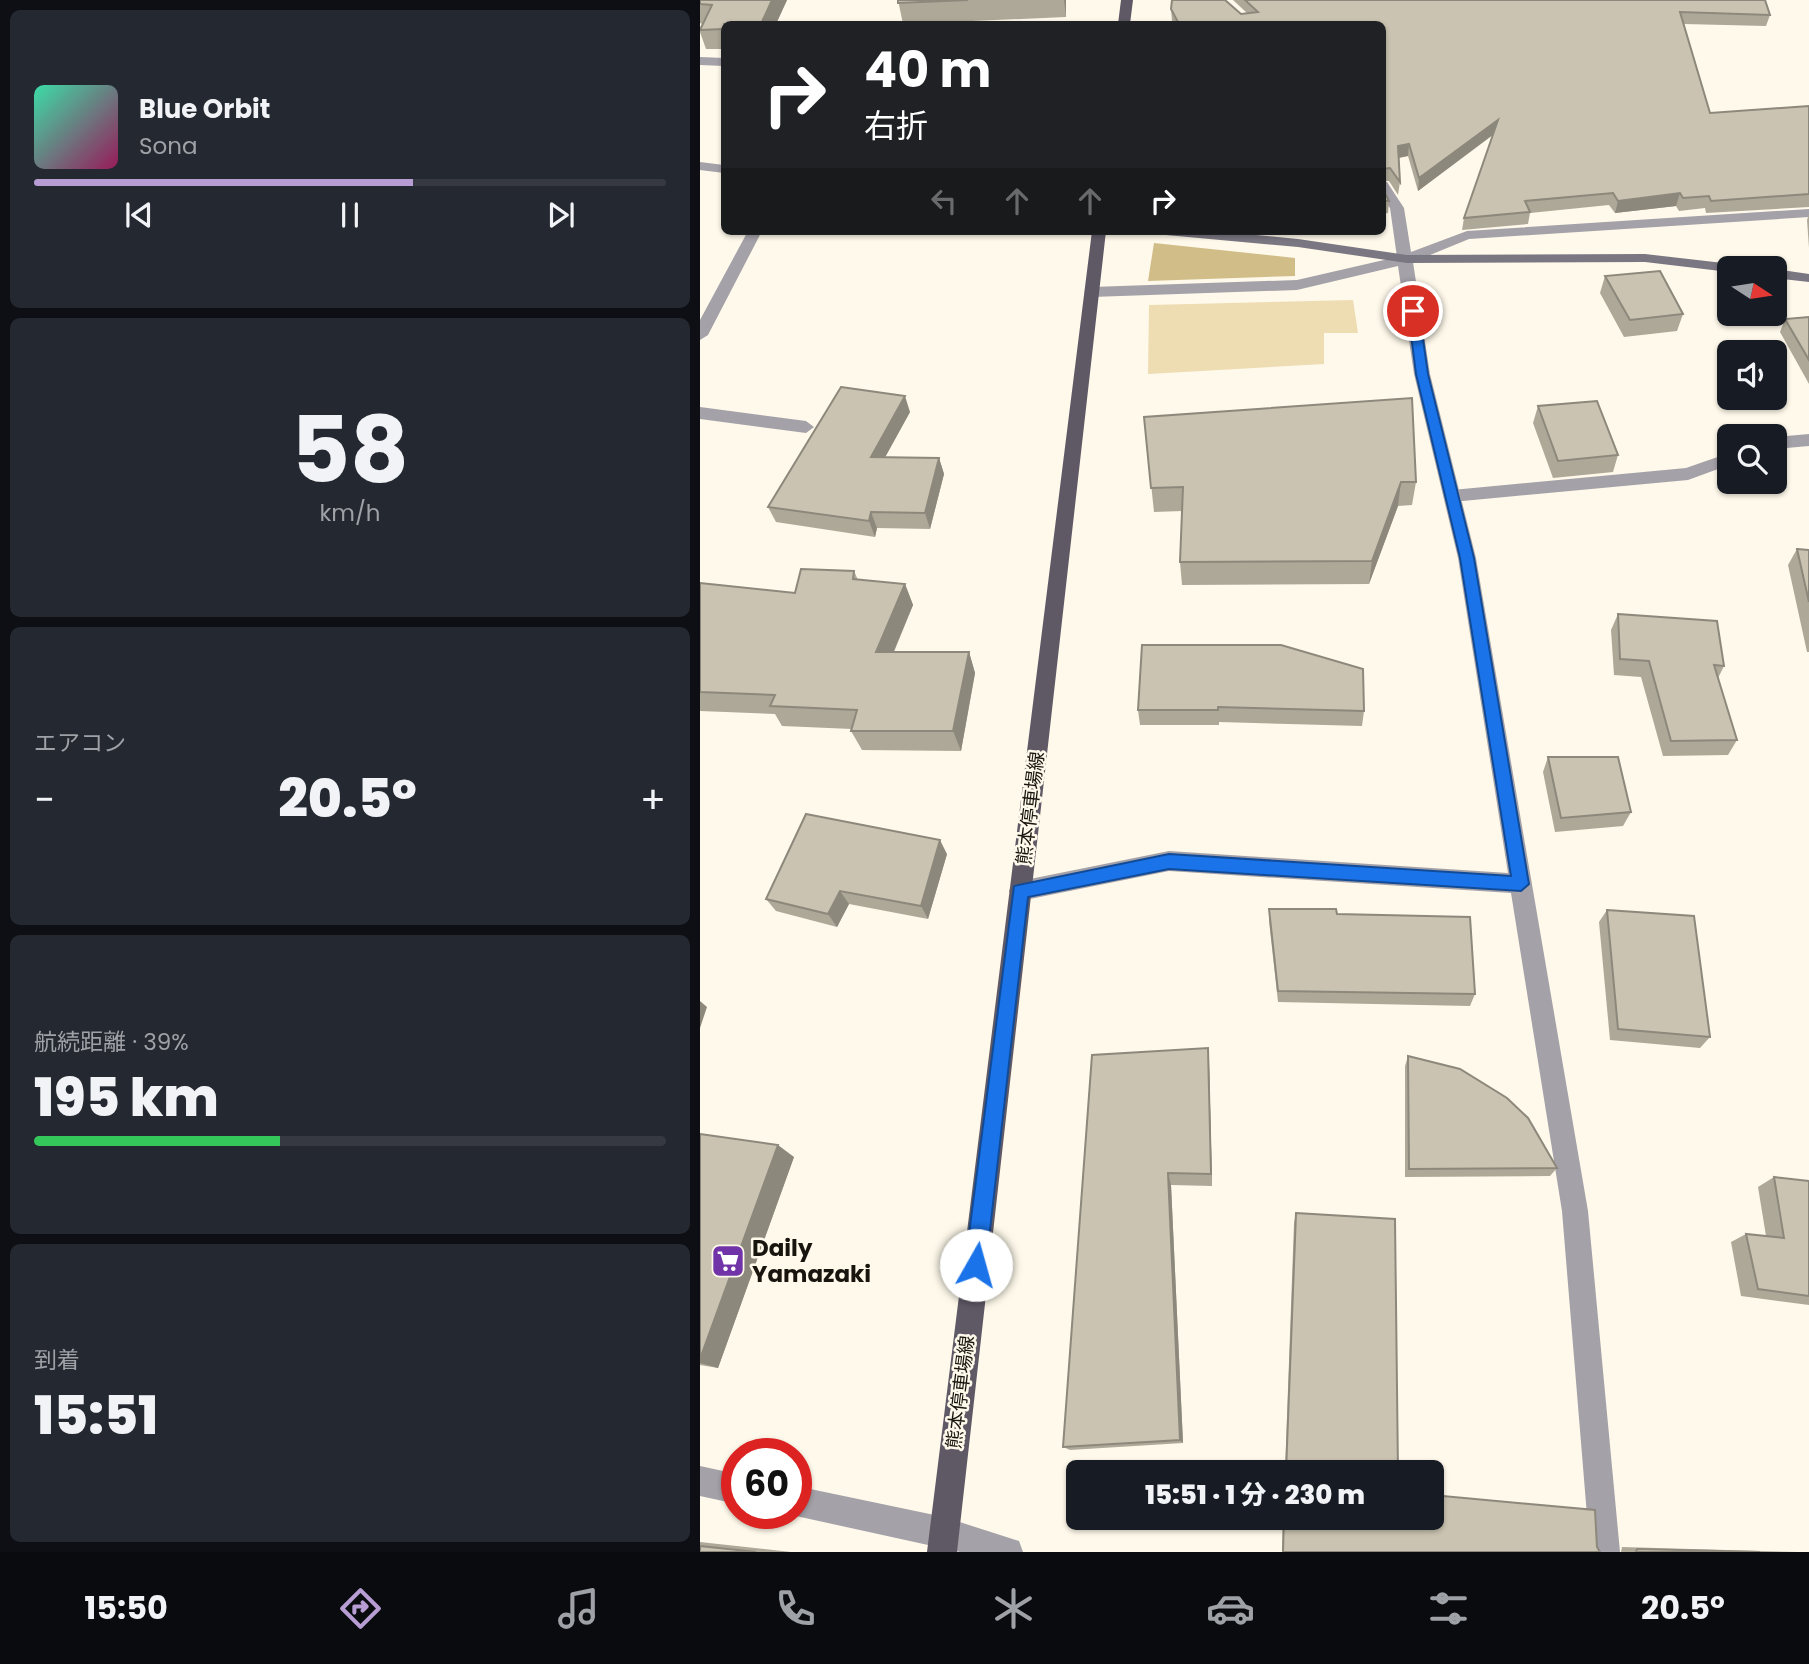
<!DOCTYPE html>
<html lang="ja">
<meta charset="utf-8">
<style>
:root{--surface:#171b24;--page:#242831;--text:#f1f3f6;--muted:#9ea1a6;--line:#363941;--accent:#b79dd3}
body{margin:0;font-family:Poppins,"Noto Sans JP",sans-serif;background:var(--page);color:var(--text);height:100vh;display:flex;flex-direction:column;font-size:26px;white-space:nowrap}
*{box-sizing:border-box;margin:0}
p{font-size:23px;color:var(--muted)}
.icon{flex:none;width:38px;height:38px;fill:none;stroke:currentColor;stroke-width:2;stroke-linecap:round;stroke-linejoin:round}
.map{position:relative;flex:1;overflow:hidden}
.panel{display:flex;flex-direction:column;gap:10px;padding:10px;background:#0d0f14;width:700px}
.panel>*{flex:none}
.guide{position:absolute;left:21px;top:21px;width:665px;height:214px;border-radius:10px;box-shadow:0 2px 5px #0004;background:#202124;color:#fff;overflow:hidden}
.needle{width:46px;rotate:102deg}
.fabs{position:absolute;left:1017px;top:256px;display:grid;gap:14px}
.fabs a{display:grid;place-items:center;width:70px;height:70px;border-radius:10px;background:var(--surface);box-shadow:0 2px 5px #0004;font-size:35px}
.speed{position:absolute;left:21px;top:1438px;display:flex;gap:14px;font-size:35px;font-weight:700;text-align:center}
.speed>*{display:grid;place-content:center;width:91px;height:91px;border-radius:50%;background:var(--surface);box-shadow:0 2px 5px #0004;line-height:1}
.speed .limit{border:10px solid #d22;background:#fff;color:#111}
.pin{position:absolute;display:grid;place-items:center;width:60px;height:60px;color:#fff;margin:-30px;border:4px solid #fff;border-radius:50%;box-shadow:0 2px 7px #0007}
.me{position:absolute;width:77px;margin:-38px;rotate:7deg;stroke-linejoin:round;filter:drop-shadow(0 0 5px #0008)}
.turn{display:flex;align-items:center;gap:24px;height:147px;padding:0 28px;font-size:32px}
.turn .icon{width:91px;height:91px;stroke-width:2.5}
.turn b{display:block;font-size:49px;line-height:60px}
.lanes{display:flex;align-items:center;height:66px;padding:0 28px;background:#0003;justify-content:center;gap:35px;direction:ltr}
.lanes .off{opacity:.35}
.big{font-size:52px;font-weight:800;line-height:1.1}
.panel .tile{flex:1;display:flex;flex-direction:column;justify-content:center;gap:10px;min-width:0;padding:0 24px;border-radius:10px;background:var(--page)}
.panel .dial{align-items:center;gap:0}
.dial b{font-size:91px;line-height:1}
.song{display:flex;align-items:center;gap:21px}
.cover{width:84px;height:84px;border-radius:10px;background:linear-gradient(135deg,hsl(160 70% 55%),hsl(330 70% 35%))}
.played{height:7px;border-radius:4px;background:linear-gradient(90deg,var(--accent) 60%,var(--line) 60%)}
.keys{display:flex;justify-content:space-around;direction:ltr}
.heat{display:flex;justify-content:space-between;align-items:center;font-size:38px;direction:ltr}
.charge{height:10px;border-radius:5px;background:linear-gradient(90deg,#34c759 39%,var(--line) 0)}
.trip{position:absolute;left:366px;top:1460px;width:378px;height:70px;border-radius:10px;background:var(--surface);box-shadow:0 2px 5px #0004;font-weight:800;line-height:70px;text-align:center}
.tabs{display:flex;height:112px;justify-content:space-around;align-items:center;background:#090b0e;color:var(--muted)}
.tabs .icon{width:49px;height:49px}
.tabs .active{color:var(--accent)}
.tabs b{font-size:32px;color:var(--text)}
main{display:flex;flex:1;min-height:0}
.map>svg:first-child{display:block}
.green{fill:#eeddb2}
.forest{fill:#d1bd88}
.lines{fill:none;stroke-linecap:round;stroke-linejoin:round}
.lane{fill:#a4a1a8;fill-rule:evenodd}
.street{fill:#a4a1a8;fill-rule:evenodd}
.secondary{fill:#7b7782;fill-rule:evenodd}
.primary{fill:#5f5966;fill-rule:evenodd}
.wall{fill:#aea898}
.shaded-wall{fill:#8d887c}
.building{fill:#cac3b1;stroke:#8d887c;stroke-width:2}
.route{fill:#1a73e8;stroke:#114b97;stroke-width:2}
.labels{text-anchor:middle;stroke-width:5;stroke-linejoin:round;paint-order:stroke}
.street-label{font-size:19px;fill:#18150f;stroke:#fef9ea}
.near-poi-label{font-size:23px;font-weight:bold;fill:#18150f;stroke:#fef9ea;text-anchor:start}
</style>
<main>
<section class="panel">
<div class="tile">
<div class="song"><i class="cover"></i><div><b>Blue Orbit</b><p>Sona</p></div></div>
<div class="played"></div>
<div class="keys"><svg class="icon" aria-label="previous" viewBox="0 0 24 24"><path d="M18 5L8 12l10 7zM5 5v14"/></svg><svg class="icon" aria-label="pause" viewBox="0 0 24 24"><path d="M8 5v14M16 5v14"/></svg><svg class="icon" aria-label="next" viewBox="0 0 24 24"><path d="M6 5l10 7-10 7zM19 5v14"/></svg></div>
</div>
<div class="tile dial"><b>58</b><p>km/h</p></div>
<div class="tile"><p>エアコン</p>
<div class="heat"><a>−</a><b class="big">20.5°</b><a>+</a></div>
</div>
<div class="tile"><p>航続距離 · 39%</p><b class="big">195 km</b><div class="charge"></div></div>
<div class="tile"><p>到着</p><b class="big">15:51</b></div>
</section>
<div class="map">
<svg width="1109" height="1552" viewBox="0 0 1109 1552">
<rect width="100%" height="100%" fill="#fef9ea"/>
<path class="green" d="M653,300L658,333H624V364L448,374L449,305Z"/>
<path class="forest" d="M454,243L595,258V276L448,281Z"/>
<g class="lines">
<path class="lane" d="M0,57L24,58V66L0,65Z
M0,407L106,421L114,427L106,433L0,419Z
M1109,434V446L1074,449V437Z
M1029,453V465L988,480L752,502L743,496L752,490L986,468Z"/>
<path class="street" d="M0,162L24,165V173L0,170Z
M682,181L687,182L704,208L711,252L767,231L1109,209V217L769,239L713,262L730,374L776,558L888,1211L920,1552H890L862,1211L811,893L469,871L320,901L312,898L309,891L312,884L320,881L469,851L808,873L758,558L714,374L698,266L597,290L392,297L384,292L392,287L597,280L697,257L690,208L682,197Z
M48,231H62L8,335L0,340V320Z
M0,1466L37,1474V1504L0,1496Z
M96,1486L244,1517L319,1541L323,1552H260L96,1516L91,1514H96Z"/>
<path class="secondary" d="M459,231H514L598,239L707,255L945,254L1032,264L1039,268H1029V272L945,262L707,263L598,247L466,235Z
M1074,269L1109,274V282L1074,278Z"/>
<path class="primary" d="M421,0H433L430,24H418Z
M392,231H406L257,1552H227Z"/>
</g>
<path class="wall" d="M0,0H87L76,24H24V49H6L0,32V28L2,24L0,23Z
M198,0H366V17L203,24Z
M533,0H1065L1070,15L1066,26L984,24L1010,113L1109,106V207L1006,213L1005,208L979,211L976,206L915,213L909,205L830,213L828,224L762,230L764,218L793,135L718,191L708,156L699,158L700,182L698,195L689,181H682V24H474L472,21L471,9L541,14L547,13Z
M682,188L689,201L688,213L682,214Z
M1109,214V248L1107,220Z
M905,276L983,314L977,331L924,337L900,293Z
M1109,317V384L1080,332L1085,319Z
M838,406L918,455L913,472L853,478L833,423Z
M210,412L185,457L239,458L244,474L230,529L177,528L175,537L76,522L68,507Z
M444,417L716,482L712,505L698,506L669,584L482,585L480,562L482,511L454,512Z
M1097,549L1109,550V652H1107L1088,565Z
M154,571L158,580L205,584L213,605L194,652H269L275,673L261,751L162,750L151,731L152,729L82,726L75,714L0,711V583L95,593Z
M918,614L1024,666L1018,678L1037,740L1028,755L963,756L941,677L914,675L911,630Z
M442,645L664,711L662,726L519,722V725H440L438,710Z
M848,757L931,812L923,826L855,832L843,772Z
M247,854L228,919L149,904L137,927L76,911L66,899Z
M569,909L637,914L775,994L770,1006L578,1002L569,921Z
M907,910L1010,1037L1000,1048L910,1040L899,922Z
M708,1056L857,1168L850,1176L705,1177V1066Z
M509,1062L512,1186L471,1185L483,1443L370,1450L363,1447Z
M0,1134L94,1157L18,1368L0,1365Z
M1074,1177L1109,1181V1305L1041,1296L1031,1242L1046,1234L1066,1236L1058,1187Z
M596,1213L698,1472H585L594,1223Z
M583,1517H732L897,1547L900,1552H582Z
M0,1542L91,1552H0Z
M922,1547L1098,1552H921Z"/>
<path class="shaded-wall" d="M72,0H87L76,24H61Z
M364,0H366V17Z
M798,120L795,133L718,191L719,178Z
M709,144L708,156L697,158L698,146Z
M980,193L976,206L915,213L918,201Z
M205,396L210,412L177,472L171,457Z
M239,458L244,474L230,529L225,513Z
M701,482L698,506L669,584L672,561Z
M171,512L177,528L175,537L169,521Z
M205,584L213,605L185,672L176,652Z
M269,652L275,673L261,751L253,731Z
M240,840L247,854L228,919L221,906Z
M140,891L149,904L137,927L128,914Z
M0,1001L7,1007L0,1028Z
M508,1048L509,1062L512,1186L511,1174Z
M78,1145L94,1157L18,1368L0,1363V1359Z
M468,1173L471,1185L483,1443L480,1440Z"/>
<path class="building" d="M0,0H72L61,24H24V29L0,30L12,5L0,4Z
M198,0H268L198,3Z
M472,0H525L541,14L558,12L545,0H1065L1070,15L980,12L1010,113L1109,106V194L1011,201L1009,196L983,198L980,193L918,201L913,193L825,201L830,212L764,218L798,120L719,178L709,144L698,146L700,182L690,168L682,169V24H479L471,9Z
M682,188L689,201H682Z
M960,271L983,314L930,320L905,276Z
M1109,317V360L1085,319Z
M141,387L205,396L171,457L239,458L225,513L171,512L169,521L68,507Z
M712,398L716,482H701L672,561L480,562L483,487L451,488L444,417Z
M897,401L918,455L858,461L838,406Z
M1097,549L1109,550V602Z
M101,569L154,571L153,579L205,584L176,652H269L253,731H151L157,710L70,706L75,695L0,692V583L95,593Z
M918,614L1017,621L1024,666L1014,665L1037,740L971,741L949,661L920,659Z
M442,645H581L663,669L664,711L518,707V710H438Z
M848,757H918L931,812L861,818Z
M106,814L240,840L221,906L140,891L128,914L66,899Z
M569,909H636L637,914L770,917L775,994L578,991Z
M907,910L994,916L1010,1037L918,1029Z
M508,1048L511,1174L468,1173L480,1440L363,1447L392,1055Z
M708,1056L760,1069L807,1098L828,1118L857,1168L709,1169Z
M0,1134L78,1145L0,1359Z
M1074,1177L1109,1181V1296L1058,1289L1046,1234L1084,1238Z
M596,1213L695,1219L698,1472H586Z
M732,1495L895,1510L897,1547L900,1552H583L584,1517H732Z
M0,1546L56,1552H0Z
M937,1549L1060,1552H936Z"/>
<path class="route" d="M713,307L719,311L728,374L774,558L829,884L821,891L469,869L328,897L286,1265L283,1272L276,1275L268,1272L265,1265L314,886L469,854L811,876L760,558L716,374L708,311Z"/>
<defs>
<symbol id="supermarket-square" viewBox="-11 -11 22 22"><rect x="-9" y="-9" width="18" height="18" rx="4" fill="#7133a8" stroke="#fef9ea"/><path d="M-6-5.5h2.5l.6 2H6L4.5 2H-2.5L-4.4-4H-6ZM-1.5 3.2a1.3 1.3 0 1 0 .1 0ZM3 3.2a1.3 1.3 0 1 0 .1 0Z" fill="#fff"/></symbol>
</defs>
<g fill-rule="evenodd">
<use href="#supermarket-square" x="9" y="1242" width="38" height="38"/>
</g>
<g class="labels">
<g class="street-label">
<text transform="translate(330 808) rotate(-83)" y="7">熊本停車場線</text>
<text transform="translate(260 1392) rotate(-83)" y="7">熊本停車場線</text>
</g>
<g class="near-poi-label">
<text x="52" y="1256">Daily<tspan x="52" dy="26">Yamazaki</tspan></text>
</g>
</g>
</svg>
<div class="fabs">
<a><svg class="needle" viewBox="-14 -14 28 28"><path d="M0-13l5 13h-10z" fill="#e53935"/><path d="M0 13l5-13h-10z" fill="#9ea1a6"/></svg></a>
<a><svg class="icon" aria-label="sound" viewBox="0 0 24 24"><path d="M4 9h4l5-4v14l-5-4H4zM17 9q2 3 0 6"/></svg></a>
<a><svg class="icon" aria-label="search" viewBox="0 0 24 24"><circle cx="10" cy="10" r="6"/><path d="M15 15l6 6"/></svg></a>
</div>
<div class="speed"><div class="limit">60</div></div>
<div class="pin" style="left:713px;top:311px;background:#d93025"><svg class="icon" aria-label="arrive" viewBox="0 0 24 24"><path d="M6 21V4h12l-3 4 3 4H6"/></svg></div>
<svg class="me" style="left:276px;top:1265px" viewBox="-20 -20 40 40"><circle r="19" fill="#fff"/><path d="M0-13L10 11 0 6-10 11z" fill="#1a73e8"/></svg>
<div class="trip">15:51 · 1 分 · 230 m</div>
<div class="guide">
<div class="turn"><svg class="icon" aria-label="right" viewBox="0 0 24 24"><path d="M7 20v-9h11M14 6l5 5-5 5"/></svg><div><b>40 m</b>右折</div></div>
<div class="lanes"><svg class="icon off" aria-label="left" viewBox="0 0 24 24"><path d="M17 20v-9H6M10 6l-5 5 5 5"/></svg><svg class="icon off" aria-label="ahead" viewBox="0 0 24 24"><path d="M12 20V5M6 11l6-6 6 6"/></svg><svg class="icon off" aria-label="ahead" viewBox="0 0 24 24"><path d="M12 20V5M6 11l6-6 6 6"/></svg><svg class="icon" aria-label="right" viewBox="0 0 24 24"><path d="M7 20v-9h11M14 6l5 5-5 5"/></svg></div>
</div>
</div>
</main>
<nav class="tabs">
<b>15:50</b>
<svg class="icon active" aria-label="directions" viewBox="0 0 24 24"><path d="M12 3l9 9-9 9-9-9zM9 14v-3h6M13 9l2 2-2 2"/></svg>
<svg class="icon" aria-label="music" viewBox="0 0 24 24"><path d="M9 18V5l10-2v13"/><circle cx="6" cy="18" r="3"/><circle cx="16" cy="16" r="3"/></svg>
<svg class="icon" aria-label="phone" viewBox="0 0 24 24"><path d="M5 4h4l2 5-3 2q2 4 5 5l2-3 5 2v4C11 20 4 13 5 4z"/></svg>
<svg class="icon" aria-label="climate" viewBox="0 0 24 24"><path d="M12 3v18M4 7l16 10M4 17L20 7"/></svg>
<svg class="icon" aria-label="car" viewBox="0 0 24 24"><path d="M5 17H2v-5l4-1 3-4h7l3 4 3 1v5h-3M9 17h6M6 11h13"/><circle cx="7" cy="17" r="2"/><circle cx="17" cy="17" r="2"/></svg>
<svg class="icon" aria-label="filters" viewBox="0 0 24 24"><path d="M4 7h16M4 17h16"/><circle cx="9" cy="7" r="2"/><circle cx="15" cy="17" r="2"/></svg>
<b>20.5°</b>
</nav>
